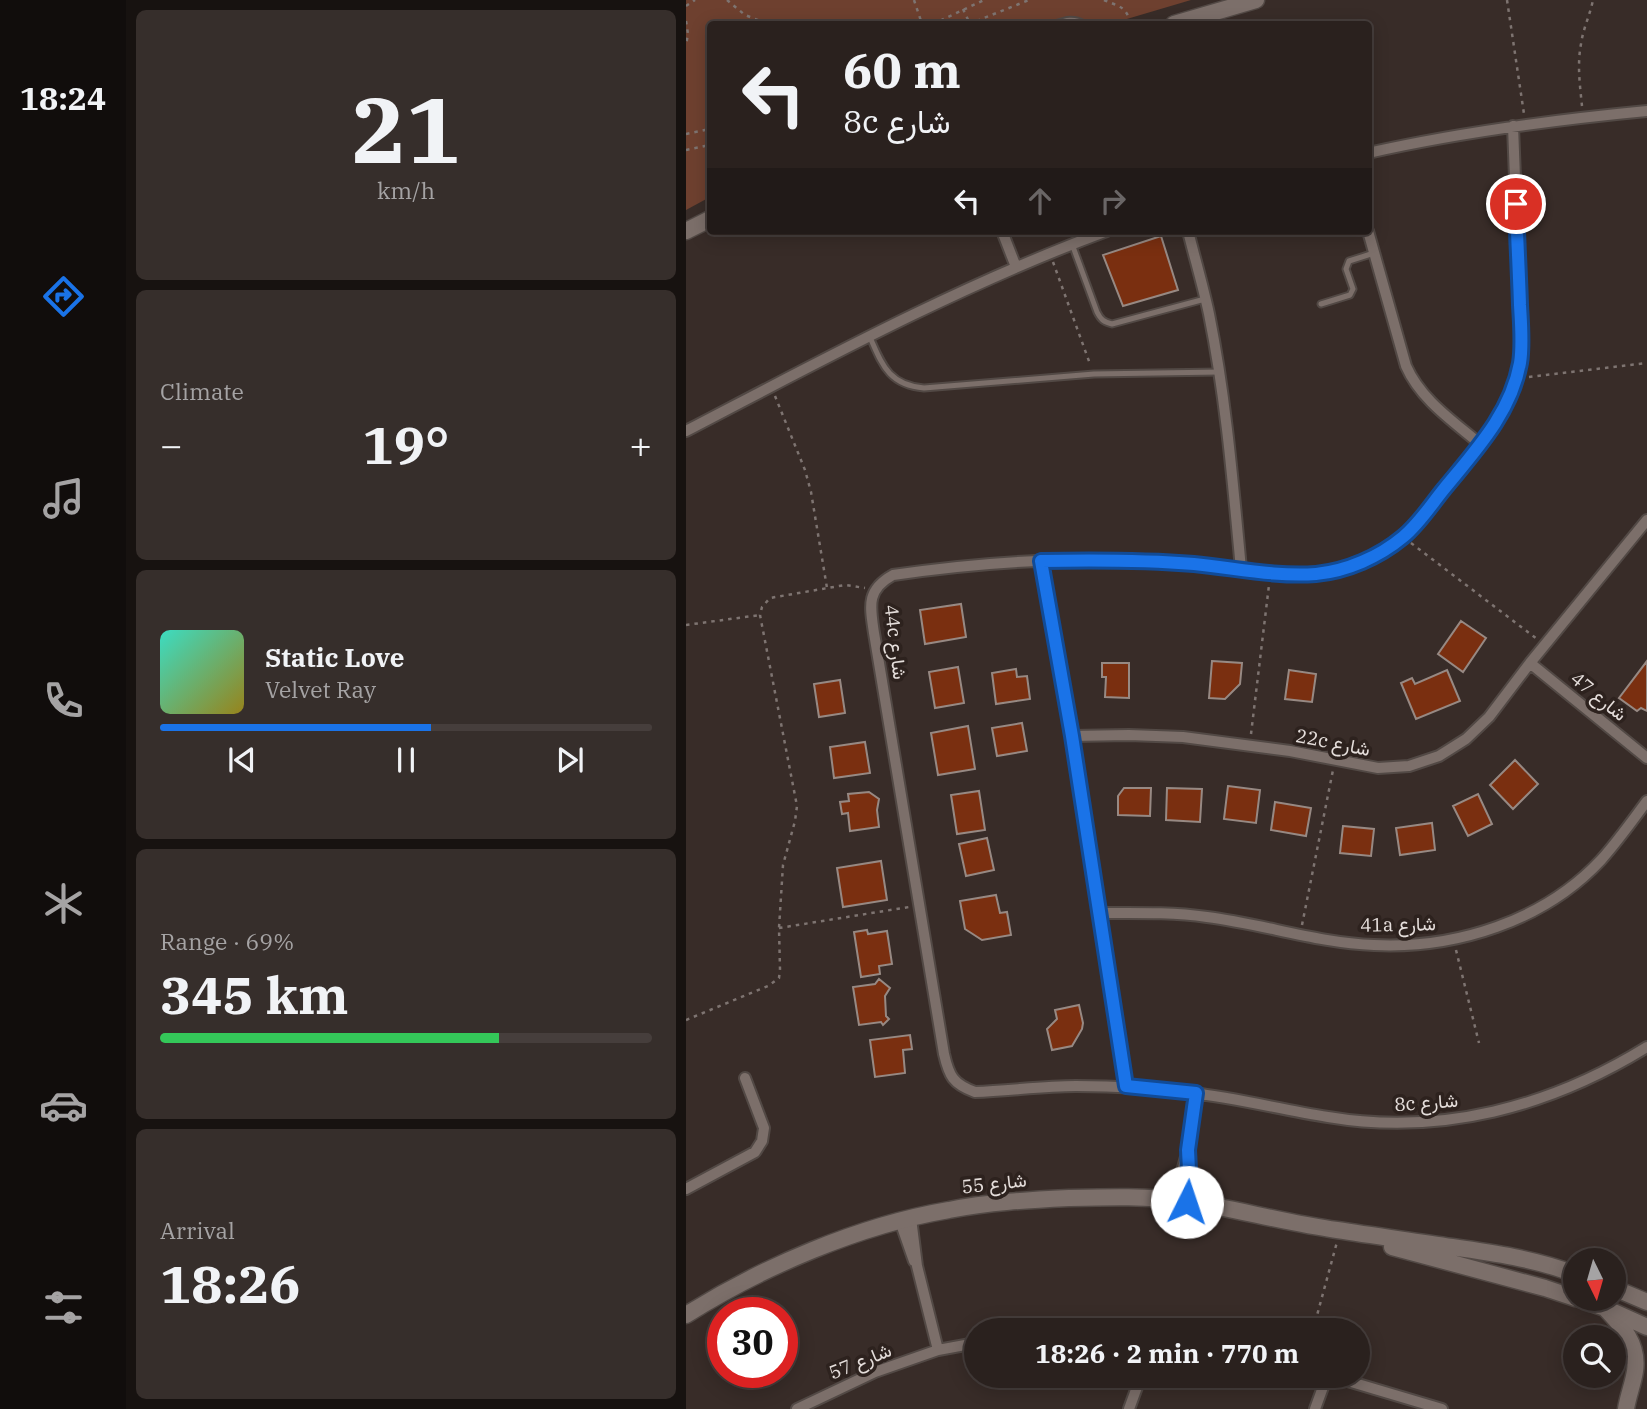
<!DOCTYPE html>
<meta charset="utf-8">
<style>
:root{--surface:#2a211e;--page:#362e2b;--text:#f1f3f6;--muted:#a5a3a4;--line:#463e3c;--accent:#1a73e8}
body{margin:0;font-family:"IBM Plex Serif",Vazirmatn,serif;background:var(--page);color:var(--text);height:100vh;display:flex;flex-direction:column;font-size:26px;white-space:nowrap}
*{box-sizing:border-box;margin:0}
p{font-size:23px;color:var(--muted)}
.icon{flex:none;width:38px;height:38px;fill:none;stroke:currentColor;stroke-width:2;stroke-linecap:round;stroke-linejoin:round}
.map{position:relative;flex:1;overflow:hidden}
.side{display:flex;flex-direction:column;gap:10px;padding:10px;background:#171210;width:560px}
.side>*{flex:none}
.hud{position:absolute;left:21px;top:21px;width:665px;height:214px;border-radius:7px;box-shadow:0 4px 18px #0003,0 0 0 2px var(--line);background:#2a211e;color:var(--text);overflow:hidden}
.needle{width:46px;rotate:175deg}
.controls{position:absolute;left:877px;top:1248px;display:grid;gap:14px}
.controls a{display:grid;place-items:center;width:63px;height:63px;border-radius:50%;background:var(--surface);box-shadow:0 4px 18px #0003,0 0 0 2px var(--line);font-size:35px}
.speed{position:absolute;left:21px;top:1297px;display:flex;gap:14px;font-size:35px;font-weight:700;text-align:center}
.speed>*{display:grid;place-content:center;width:91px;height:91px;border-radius:50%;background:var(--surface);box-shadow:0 4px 18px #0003,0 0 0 2px var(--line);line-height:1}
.speed .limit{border:10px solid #d22;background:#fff;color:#111}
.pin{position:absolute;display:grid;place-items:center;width:60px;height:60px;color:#fff;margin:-30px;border:4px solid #fff;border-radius:50%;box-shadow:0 2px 7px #0007}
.me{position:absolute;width:77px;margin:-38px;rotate:4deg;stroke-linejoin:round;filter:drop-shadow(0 0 5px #0008)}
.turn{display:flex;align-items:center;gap:24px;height:147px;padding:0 21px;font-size:32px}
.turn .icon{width:91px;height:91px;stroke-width:2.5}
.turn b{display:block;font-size:49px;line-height:60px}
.lanes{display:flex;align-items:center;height:66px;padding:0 21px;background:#0003;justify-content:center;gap:35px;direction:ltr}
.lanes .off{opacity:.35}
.big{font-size:52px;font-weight:800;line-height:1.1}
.side .tile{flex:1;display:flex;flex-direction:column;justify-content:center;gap:10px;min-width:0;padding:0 24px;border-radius:10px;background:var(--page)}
.side .dial{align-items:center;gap:0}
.dial b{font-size:91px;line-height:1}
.song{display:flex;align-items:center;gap:21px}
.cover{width:84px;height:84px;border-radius:10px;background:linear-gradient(135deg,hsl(170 70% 55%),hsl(50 70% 35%))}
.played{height:7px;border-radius:4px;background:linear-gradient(90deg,var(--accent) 55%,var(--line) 55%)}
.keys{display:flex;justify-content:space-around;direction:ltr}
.heat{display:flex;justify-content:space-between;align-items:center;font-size:38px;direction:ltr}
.charge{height:10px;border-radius:5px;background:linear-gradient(90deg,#34c759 69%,var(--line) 0)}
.trip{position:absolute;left:278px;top:1318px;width:406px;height:70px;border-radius:35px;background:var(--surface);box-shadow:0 4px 18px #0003,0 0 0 2px var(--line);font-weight:800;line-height:70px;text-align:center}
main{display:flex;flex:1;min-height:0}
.tab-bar{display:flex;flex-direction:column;width:126px;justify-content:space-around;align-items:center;background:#110d0c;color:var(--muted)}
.tab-bar .icon{width:49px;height:49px}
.tab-bar .selected{color:var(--accent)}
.tab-bar b{font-size:32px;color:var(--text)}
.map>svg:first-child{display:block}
.green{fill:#6e402f}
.building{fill:#7a2f10;stroke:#978983;stroke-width:2}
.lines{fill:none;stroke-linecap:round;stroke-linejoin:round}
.lane-casing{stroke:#524945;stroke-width:9}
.street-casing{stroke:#524945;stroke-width:14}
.secondary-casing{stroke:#524945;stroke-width:19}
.path{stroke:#7e7471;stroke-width:2.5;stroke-dasharray:3.5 5;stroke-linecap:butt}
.lane{stroke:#7c6f6a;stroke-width:5}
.street{stroke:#7c6f6a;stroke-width:10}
.secondary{stroke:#7c6f6a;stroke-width:16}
.route-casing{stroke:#114b97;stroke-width:18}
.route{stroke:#1a73e8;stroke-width:12}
.labels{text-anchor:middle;stroke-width:7;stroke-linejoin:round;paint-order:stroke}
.street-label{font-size:19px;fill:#e5dedb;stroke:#2d221e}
</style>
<main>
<nav class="tab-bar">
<b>18:24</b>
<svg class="icon selected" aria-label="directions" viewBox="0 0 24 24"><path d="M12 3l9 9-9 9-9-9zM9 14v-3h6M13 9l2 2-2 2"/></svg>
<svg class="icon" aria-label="music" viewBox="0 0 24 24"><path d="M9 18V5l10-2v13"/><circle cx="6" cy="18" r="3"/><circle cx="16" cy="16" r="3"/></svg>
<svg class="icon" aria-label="phone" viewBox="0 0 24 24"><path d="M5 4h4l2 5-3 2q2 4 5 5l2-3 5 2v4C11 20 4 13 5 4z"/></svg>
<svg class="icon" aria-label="climate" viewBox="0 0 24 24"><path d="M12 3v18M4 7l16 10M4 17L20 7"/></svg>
<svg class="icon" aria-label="car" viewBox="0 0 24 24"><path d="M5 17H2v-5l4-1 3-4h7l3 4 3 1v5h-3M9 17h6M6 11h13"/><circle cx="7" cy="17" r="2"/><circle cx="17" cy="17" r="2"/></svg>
<svg class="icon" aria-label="filters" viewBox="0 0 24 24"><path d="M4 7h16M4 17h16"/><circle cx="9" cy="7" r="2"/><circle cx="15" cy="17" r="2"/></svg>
</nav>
<section class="side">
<div class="tile dial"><b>21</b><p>km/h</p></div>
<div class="tile"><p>Climate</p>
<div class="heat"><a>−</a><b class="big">19°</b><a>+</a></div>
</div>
<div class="tile">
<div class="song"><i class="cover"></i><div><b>Static Love</b><p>Velvet Ray</p></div></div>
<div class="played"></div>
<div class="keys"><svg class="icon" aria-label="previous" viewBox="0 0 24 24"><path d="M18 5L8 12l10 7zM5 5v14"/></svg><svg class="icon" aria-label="pause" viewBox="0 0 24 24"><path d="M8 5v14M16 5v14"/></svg><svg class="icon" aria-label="next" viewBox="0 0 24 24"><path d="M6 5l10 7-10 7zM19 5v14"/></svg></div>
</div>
<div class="tile"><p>Range · 69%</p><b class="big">345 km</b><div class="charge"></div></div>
<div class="tile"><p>Arrival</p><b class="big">18:26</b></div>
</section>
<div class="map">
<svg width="961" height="1409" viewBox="0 0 961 1409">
<rect width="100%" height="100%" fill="#382c28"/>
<path class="green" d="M0,0H505L424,24H24V197L0,210Z"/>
<path class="building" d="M475,236L492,290L437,306L417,255Z
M275,604L280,637L239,644L234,610Z
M775,621L800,638L777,672L752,654Z
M526,661L556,663L554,684L539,699L523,698Z
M961,661V711L955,708L951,711L933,698Z
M416,663H443V698L419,697L420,677H416Z
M272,667L278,703L249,708L243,672Z
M330,669L331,677L341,676L344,699L310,704L306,673Z
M603,670L630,674L626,702L599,699Z
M761,670L774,701L730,719L715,683L726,678L729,684Z
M154,680L159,713L133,717L128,684Z
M336,723L341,751L311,756L306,728Z
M282,726L289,769L252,775L245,733Z
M179,742L184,773L148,778L144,747Z
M829,760L852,784L827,809L804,785Z
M542,786L574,790L570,823L538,819Z
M438,788H465L464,816L432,815V796Z
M481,788L516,789L514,822L480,820Z
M293,791L299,830L271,834L265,795Z
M183,792L193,799L191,810L193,827L164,831L162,813L156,814L154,802L163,801L162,794Z
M792,794L806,824L782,836L767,806Z
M589,802L625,808L620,836L585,830Z
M746,823L749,850L714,855L710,828Z
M657,826L688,829L685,856L654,853Z
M301,838L308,870L280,876L273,844Z
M195,861L201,900L157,907L151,868Z
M310,895L314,913L321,912L325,935L296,940L279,929L274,901Z
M181,930L182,934L201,931L206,964L193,966L194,974L175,977L168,932Z
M193,979L204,988L199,996L200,1016L203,1019L197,1025L195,1022L173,1025L167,987L189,984Z
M393,1005L397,1023L396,1029L386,1046L366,1050L361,1029L371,1019L369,1010Z
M224,1035L226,1049L217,1050L219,1073L189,1077L184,1040Z"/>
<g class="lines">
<defs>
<path id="lane" d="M369,24C380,20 388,18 398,24
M386,244L411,312C415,320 418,322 426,324L519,299
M635,304L664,295L667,289L660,269L663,261L688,253
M183,335C196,364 202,385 238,388L408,374L533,372"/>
<path id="street" d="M827,126L835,335C835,344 836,353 834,362C828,401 803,433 779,463C752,496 726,538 687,557C643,579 598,574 552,569C520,566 488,562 456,561C374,557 289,563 207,575C180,590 184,606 188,633L258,1054C263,1076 267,1084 289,1092C323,1091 356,1086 390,1086C429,1086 467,1088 506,1093C552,1098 596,1110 642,1117C755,1136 864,1107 961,1047
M682,153C775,132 867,120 961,111
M316,231L330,267
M502,231C509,259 517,286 523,314C540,398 547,484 555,569
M682,231L720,366C735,400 767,421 794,444
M0,431C138,359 275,285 421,231
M355,561C386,736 414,911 440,1086
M844,663L961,758
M386,736L443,735L497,737L604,751L692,768L723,766L753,756L780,739L803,717L844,663L961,520
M414,913C450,913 485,912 521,917C577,924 632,943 688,945C770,949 858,921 915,860C932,841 946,821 961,801
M0,1189L69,1152L76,1141L78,1128L59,1078
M488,1200L502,1150L510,1093
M501,1202L503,1157
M225,1218L231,1266L252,1350
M214,1221L228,1261
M645,1376L756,1409
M111,1409L189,1372L252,1350L290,1343
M443,1409L455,1376
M629,1409L641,1376"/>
<path id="secondary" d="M488,24L570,0
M0,231L24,219
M706,1247L859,1288L889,1298
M928,1288L961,1302
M891,1298L919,1308L961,1327
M919,1308C936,1326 953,1344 949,1371C947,1384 942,1396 940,1409
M0,1315C76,1267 174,1225 263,1210C303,1202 344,1200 384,1198C423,1197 462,1196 500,1201C551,1209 600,1223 651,1230C689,1236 727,1241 766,1247C808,1253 849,1259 889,1274"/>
</defs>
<use href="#lane" class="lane-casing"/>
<use href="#street" class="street-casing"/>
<use href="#secondary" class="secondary-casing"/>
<path class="path" d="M41,0L59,15L82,24
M228,0L236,24
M418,0C434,7 440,6 445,24
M821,0L838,114
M0,6L9,0
M277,9L284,24
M0,21L2,34L0,45
M247,24L298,0
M283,24L343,0
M896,106C894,86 891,65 895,44C897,29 904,15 907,0
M0,134L24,129
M0,150L24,145
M367,262L404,364
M843,377L961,363
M89,396L119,470L125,492L141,588
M725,543L851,639
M0,625L74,615
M565,734L583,585
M616,925L647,770
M93,928L223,907
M770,950L793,1043
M0,1020L82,986L93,978L94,969L93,928L97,865L109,821L111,806L74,615L76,607L84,598L159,585L179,588
M627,1330L651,1242"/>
<use href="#lane" class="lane"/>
<use href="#street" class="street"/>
<use href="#secondary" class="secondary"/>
</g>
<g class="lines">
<defs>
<path id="route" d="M501,1202L503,1170L502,1150L510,1093L440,1086L386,736L355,561C406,560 457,560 508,564C549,568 590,577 630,574C661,571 693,557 717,537C733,524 745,505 758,489C789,451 825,413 834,363C837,345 835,324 834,305C833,272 831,238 830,204"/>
</defs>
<use href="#route" class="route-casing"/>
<use href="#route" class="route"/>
</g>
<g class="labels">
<g class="street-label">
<text transform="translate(210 642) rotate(83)" y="7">44c شارع</text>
<text transform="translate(913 696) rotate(39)" y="7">شارع 47</text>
<text transform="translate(647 742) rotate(11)" y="7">22c شارع</text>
<text transform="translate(712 924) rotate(-1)" y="7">41a شارع</text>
<text transform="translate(740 1102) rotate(-4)" y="7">8c شارع</text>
<text transform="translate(308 1183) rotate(-6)" y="7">شارع 55</text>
<text transform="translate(174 1361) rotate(-22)" y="7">شارع 57</text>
</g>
</g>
</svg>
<div class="controls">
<a><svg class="needle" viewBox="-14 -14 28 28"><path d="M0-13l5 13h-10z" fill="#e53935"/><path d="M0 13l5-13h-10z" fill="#a5a3a4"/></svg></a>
<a><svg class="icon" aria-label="search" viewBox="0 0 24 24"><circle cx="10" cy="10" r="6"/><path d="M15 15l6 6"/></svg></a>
</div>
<div class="speed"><div class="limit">30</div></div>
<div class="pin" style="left:830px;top:204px;background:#d93025"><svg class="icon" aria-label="arrive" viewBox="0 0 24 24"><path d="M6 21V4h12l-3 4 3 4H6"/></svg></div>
<svg class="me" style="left:501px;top:1202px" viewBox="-20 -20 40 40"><circle r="19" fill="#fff"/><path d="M0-13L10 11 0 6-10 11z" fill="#1a73e8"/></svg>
<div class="trip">18:26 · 2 min · 770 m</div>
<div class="hud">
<div class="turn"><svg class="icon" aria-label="left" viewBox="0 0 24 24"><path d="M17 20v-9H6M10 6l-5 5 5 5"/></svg><div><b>60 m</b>8c شارع</div></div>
<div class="lanes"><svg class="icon" aria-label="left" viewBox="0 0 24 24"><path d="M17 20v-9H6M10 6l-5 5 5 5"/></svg><svg class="icon off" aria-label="ahead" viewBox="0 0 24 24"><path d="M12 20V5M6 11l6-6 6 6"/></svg><svg class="icon off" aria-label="right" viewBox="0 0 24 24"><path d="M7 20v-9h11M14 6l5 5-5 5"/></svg></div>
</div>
</div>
</main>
